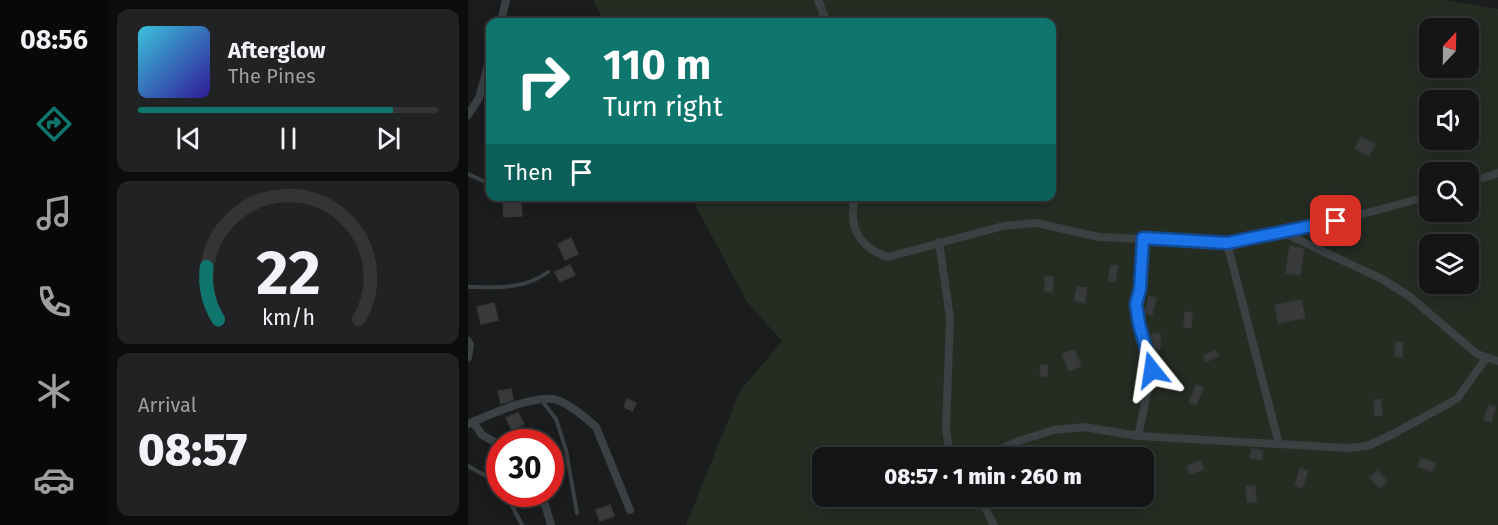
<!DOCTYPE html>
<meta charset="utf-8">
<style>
:root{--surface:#141516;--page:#212223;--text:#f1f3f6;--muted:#9d9fa1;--line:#333435;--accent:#0f766e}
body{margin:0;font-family:"Fira Sans",sans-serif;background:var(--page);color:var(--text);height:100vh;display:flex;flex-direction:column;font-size:22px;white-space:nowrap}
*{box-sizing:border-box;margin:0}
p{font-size:20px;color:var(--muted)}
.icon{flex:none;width:33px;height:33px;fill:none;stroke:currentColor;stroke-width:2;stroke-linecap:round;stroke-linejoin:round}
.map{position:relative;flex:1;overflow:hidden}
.drawer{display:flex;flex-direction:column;gap:9px;padding:9px;background:#0b0c0c;width:360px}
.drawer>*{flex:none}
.guide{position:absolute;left:18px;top:18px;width:570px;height:183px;border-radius:12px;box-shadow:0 3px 15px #0003,0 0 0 2px var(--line);background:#0f766e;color:#fff;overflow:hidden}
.needle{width:39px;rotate:22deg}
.tools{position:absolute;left:951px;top:18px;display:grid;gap:12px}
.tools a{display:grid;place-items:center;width:60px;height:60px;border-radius:12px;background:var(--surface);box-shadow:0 3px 15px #0003,0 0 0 2px var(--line);font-size:30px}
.speed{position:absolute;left:18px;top:429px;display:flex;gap:12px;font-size:30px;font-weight:700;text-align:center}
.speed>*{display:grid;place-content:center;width:78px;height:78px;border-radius:50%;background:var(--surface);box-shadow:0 3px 15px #0003,0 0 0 2px var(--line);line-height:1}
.speed .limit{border:9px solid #d22;background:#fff;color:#111}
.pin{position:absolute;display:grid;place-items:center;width:51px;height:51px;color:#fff;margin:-26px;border-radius:12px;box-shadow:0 3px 9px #0006}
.me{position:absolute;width:66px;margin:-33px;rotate:345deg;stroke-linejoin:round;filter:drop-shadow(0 0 4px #0008)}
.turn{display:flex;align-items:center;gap:21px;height:126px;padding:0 18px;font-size:27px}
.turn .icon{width:78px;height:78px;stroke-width:2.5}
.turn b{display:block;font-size:42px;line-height:51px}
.then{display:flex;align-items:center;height:57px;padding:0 18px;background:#0003;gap:12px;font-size:22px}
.big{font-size:45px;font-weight:800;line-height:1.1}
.drawer .widget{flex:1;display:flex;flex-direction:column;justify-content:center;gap:9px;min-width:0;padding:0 21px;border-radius:12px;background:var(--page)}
.drawer .dial{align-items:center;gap:0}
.dial svg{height:156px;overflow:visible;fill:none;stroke:var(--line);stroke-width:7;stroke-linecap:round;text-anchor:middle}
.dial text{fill:var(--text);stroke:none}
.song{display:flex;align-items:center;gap:18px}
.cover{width:72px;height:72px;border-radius:9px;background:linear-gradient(135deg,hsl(190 70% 55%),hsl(250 70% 35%))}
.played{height:6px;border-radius:3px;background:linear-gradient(90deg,var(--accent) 85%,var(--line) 85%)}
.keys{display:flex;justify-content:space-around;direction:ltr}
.trip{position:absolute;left:344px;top:447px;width:342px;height:60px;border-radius:12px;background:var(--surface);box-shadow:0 3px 15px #0003,0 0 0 2px var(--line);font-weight:800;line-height:60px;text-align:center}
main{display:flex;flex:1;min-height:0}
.tab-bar{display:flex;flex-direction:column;width:108px;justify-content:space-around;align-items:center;background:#080809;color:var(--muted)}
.tab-bar .icon{width:42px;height:42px}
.tab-bar .active{color:var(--accent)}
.tab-bar b{font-size:27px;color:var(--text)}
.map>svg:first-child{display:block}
.green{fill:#252c22;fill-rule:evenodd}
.building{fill:#383a3c;stroke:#353739;stroke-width:1.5}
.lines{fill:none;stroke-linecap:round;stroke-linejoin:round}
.service{stroke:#3b4042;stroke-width:4}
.minor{stroke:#3b4042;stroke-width:8}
.route-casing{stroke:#114b97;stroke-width:15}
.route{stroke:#1a73e8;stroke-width:10}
</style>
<main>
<nav class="tab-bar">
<b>08:56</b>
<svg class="icon active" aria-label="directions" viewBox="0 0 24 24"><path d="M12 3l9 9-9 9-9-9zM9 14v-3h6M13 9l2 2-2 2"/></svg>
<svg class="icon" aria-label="music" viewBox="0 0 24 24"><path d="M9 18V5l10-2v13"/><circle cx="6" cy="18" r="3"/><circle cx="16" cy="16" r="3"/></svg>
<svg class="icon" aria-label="phone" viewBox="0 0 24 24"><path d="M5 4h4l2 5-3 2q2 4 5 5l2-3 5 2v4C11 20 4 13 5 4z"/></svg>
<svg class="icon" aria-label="climate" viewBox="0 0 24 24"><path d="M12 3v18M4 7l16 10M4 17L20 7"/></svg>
<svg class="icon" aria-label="car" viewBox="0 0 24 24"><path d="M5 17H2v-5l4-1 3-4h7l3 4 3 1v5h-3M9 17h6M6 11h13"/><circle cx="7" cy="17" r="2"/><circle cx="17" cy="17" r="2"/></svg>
</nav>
<section class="drawer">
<div class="widget">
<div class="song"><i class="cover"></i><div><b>Afterglow</b><p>The Pines</p></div></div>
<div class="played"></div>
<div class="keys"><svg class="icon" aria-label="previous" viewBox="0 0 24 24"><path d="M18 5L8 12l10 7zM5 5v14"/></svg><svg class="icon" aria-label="pause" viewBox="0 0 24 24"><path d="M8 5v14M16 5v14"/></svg><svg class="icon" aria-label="next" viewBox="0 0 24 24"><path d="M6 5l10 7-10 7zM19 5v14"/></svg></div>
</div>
<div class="widget dial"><svg viewBox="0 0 100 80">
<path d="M14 69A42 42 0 1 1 86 69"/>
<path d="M14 69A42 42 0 0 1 8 42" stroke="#0f766e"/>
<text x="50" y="56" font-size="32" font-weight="700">22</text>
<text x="50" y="72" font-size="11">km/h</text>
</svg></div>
<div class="widget"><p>Arrival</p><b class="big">08:57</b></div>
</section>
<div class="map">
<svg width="1030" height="525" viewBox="0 0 1030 525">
<rect width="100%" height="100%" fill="#1b1c1d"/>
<path class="green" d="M125,0H977L1030,9V525H218L272,391L314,341L279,302L223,197L584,196V22H136ZM962,28H1000V68H962ZM962,100H1000V140H962ZM962,172H1000V212H962ZM962,244H1000V284H962ZM354,458H675V496H354Z"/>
<path class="building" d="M893,137L907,144L901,156L887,148Z
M35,200L53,202L54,216L36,217Z
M103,238L110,254L97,260L90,244Z
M822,246L836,249L832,275L818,273Z
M102,265L107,275L92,282L87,272Z
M643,265L650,266L647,282L640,280Z
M577,277H585L584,292H577Z
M609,287L619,288L617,303L606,301Z
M681,296L688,298L684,315L677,313Z
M833,300L837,318L810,323L807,305Z
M26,303L30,320L13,324L9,307Z
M717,312L724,313L723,328L716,327Z
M692,333V349H684V334Z
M928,342H935L934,357L927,356Z
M604,350L607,351L613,366L601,371L594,354Z
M747,350L750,356L738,362L735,356Z
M573,365H580L579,376H572Z
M728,385L736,388L728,405L721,402Z
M43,389L45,400L33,404L30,391Z
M159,399L168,403L164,411L156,407Z
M913,399L914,415L907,416L906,400Z
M1021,405L1028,407L1023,422L1016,420Z
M50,413L56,424L44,430L38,418Z
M784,449L795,451L793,460L782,458Z
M953,458L968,464L964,472L950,466Z
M732,461L736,469L722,474L719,466Z
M832,468L840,471L834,488L827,485Z
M909,471L919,481L912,488L902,478Z
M778,486H787L788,502H779Z
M142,505L146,516L132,521L128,510Z"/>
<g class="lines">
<path class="service" d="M342,22L355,15
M0,174L22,184
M0,287C29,287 56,290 80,272
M74,401L88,419L98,450L109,513
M0,466L29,482L32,485
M38,494L54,525"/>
<path class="minor" d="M350,0L359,22
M33,22L38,0
M0,115L11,98L22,58
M1000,183L1030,173
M387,196C380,227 390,247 420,257L535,226L568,223L631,237L759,243L868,221L962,196
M814,232L914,279L941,296L1009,354L1030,361
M471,242L482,318L478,429L482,458
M759,243L811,444
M0,341L2,345L0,357
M5,422L14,435L32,445
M0,424C21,415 62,396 85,399C100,402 117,417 128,427L162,510
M670,436L684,370L671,324L668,304L672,289L675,238
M513,458L551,441L586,430L616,427L670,436L879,448L899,446L923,435L989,399L1019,357
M74,494L83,525
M511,496L526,525"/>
</g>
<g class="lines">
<defs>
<path id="route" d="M684,370L671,324L668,304L672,289L675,238L759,243L868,221"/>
</defs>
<use href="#route" class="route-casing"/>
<use href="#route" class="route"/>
</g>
</svg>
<div class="tools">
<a><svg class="needle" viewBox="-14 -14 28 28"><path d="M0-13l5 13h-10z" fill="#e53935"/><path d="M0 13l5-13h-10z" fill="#9d9fa1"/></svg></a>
<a><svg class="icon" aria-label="sound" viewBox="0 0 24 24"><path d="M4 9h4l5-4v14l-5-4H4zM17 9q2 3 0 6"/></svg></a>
<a><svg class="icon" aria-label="search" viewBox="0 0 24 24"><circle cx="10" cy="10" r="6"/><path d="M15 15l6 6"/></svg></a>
<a><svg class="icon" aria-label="layers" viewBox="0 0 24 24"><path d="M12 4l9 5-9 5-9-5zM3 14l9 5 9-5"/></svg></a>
</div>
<div class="speed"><div class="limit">30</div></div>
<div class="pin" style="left:868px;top:221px;background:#d93025"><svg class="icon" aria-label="arrive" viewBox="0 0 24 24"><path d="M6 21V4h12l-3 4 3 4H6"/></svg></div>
<svg class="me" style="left:684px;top:370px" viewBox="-20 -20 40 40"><path d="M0-17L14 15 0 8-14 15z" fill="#1a73e8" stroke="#fff" stroke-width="4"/></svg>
<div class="trip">08:57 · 1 min · 260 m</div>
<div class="guide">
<div class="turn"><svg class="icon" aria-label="right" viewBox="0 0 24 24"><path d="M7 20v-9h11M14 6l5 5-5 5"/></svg><div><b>110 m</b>Turn right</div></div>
<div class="then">Then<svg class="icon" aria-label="arrive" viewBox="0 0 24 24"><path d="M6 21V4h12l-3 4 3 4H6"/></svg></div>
</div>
</div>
</main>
